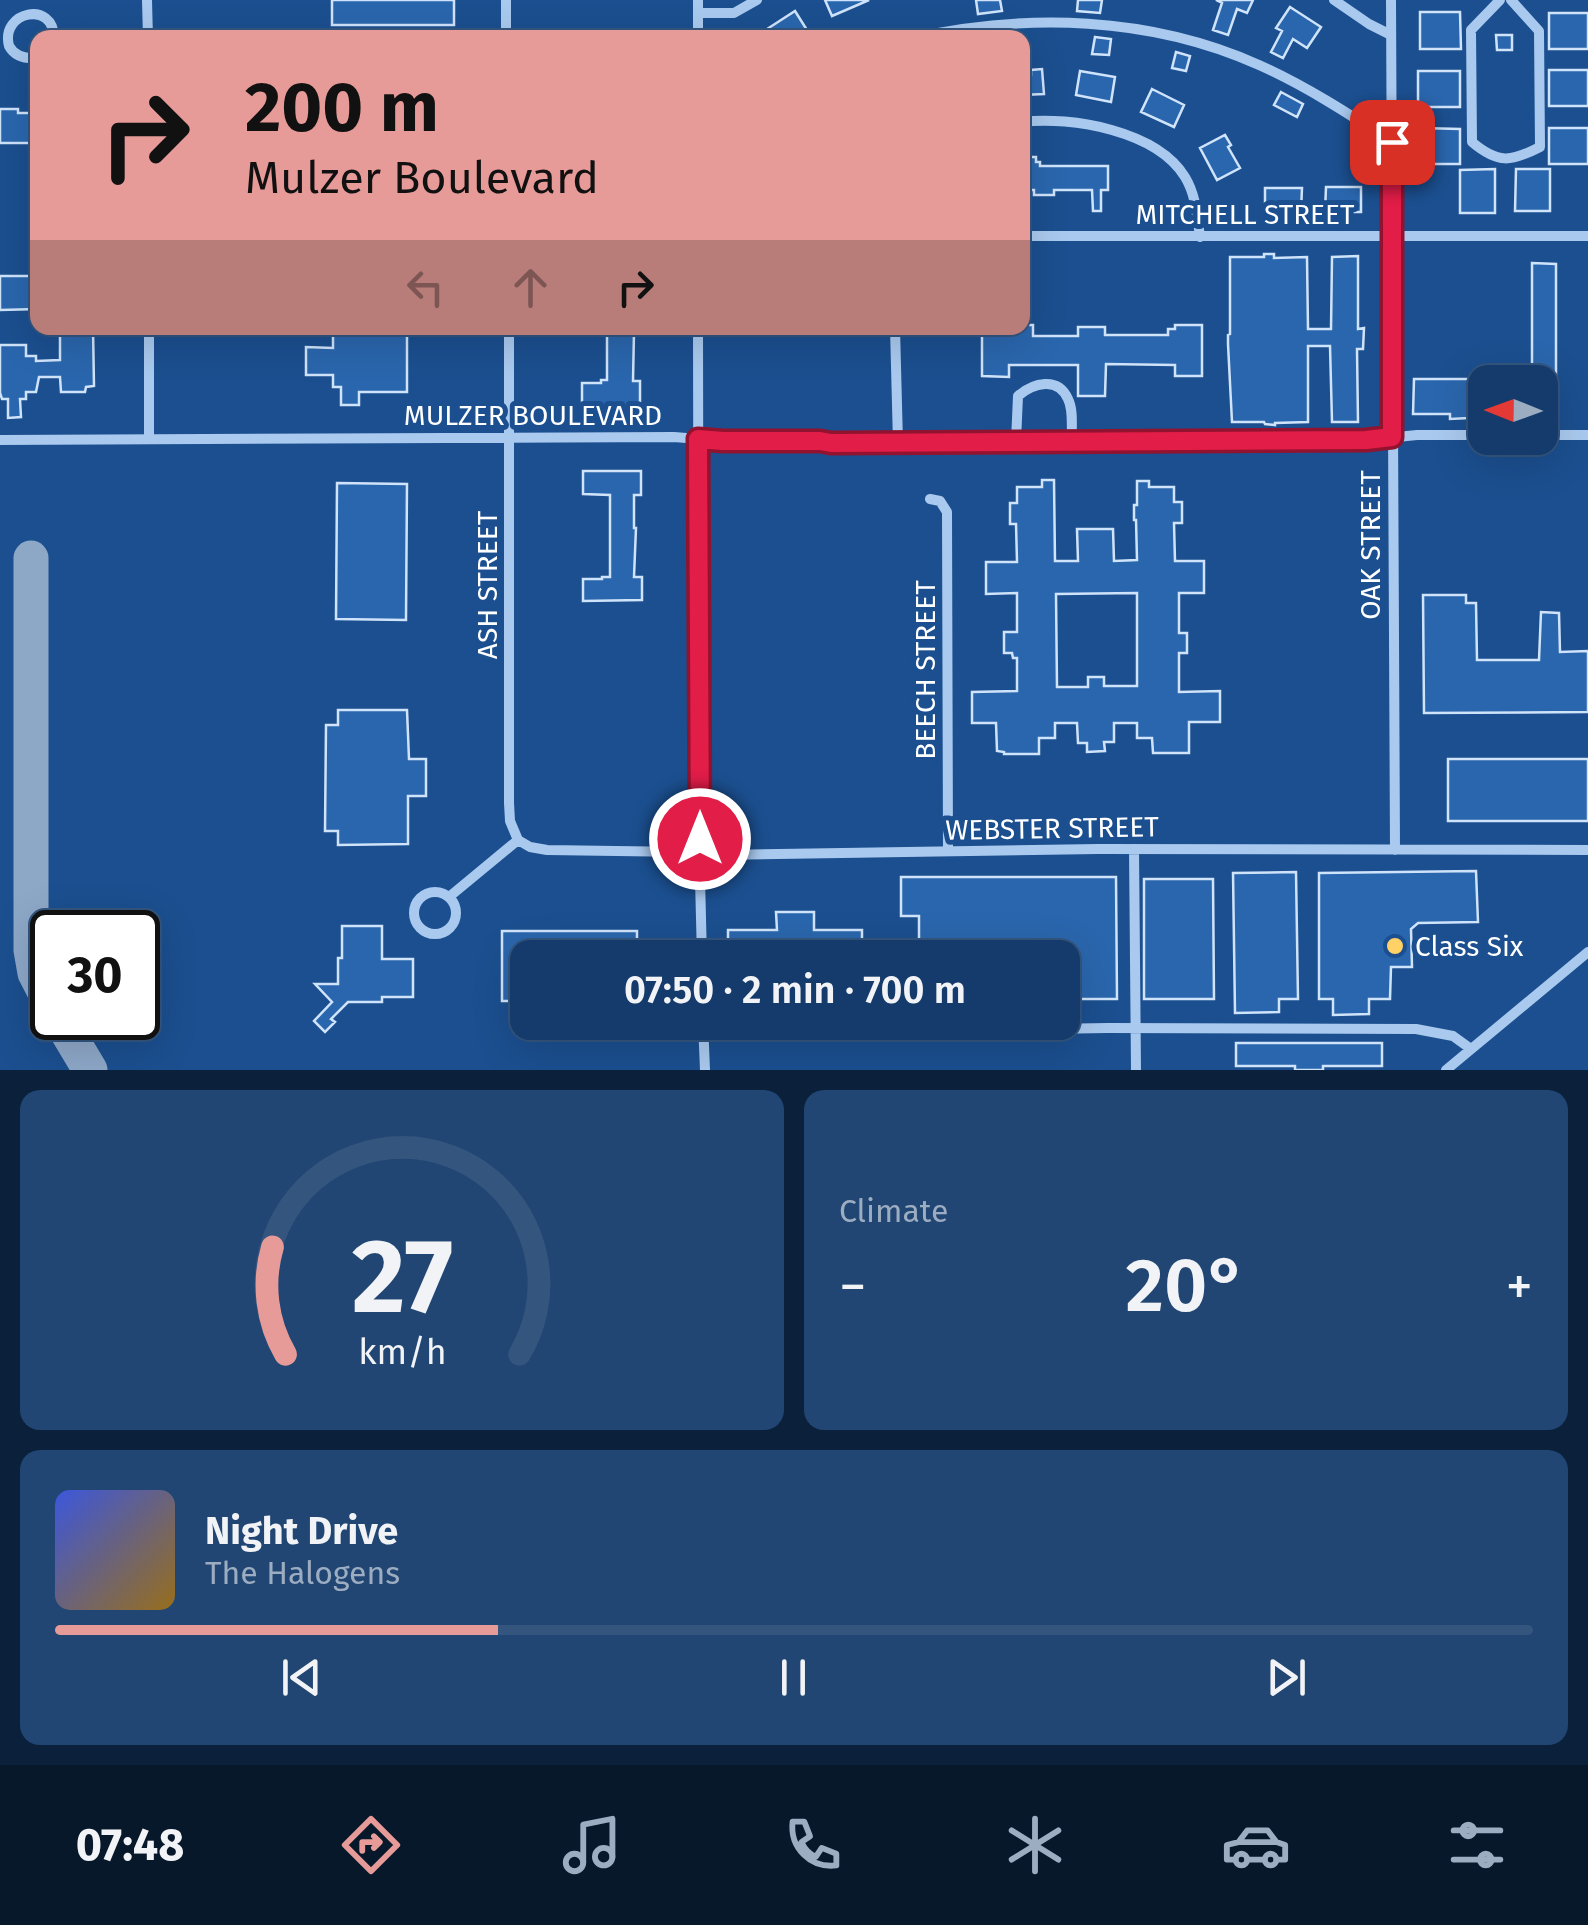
<!DOCTYPE html>
<meta charset="utf-8">
<style>
:root{--surface:#143b6b;--page:#214673;--text:#f1f3f6;--muted:#9dadc1;--line:#33557e;--accent:#e69b98}
body{margin:0;font-family:"Fira Sans",sans-serif;background:var(--page);color:var(--text);height:100vh;display:flex;flex-direction:column;font-size:38px;white-space:nowrap}
*{box-sizing:border-box;margin:0}
p{font-size:32px;color:var(--muted)}
.icon{flex:none;width:55px;height:55px;fill:none;stroke:currentColor;stroke-width:2;stroke-linecap:round;stroke-linejoin:round}
.map{position:relative;height:1070px;overflow:hidden}
.panel{display:flex;flex-direction:column;gap:20px;padding:20px;background:#0b203b;flex:1}
.panel>*{flex:none}
.hud{position:absolute;left:30px;top:30px;width:1000px;height:305px;border-radius:20px;box-shadow:0 10px 40px #0002,0 0 0 2px var(--line);background:#e69b98;color:#111;overflow:hidden}
.needle{width:65px;rotate:271deg}
.buttons{position:absolute;left:1468px;top:365px;display:grid;gap:20px}
.buttons a{display:grid;place-items:center;width:90px;height:90px;border-radius:20px;background:var(--surface);box-shadow:0 10px 40px #0002,0 0 0 2px var(--line);font-size:50px}
.speed{position:absolute;left:30px;top:910px;display:flex;gap:20px;font-size:50px;font-weight:700;text-align:center}
.speed>*{display:grid;place-content:center;width:130px;height:130px;border-radius:50%;background:var(--surface);box-shadow:0 10px 40px #0002,0 0 0 2px var(--line);line-height:1}
.speed .limit{border:5px solid #111;border-radius:15px;background:#fff;color:#111}
.pin{position:absolute;display:grid;place-items:center;width:85px;height:85px;color:#fff;margin:-42px;border-radius:20px;box-shadow:0 5px 15px #0006}
.me{position:absolute;width:110px;margin:-55px;rotate:0deg;stroke-linejoin:round;filter:drop-shadow(0 0 8px #0008)}
.turn{display:flex;align-items:center;gap:35px;height:210px;padding:0 50px;font-size:45px}
.turn .icon{width:130px;height:130px;stroke-width:2.5}
.turn b{display:block;font-size:70px;line-height:85px}
.lanes{display:flex;align-items:center;height:95px;padding:0 50px;background:#0003;justify-content:center;gap:50px;direction:ltr}
.lanes .off{opacity:.35}
.big{font-size:75px;font-weight:600;line-height:1.1}
.panel .card{flex:1;display:flex;flex-direction:column;justify-content:center;gap:15px;min-width:0;padding:0 35px;border-radius:20px;background:var(--page)}
.panel .dial{align-items:center;gap:0}
.dial svg{height:260px;overflow:visible;fill:none;stroke:var(--line);stroke-width:7;stroke-linecap:round;text-anchor:middle}
.dial text{fill:var(--text);stroke:none}
.song{display:flex;align-items:center;gap:30px}
.cover{width:120px;height:120px;border-radius:15px;background:linear-gradient(135deg,hsl(230 70% 55%),hsl(40 70% 35%))}
.played{height:10px;border-radius:5px;background:linear-gradient(90deg,var(--accent) 30%,var(--line) 30%)}
.keys{display:flex;justify-content:space-around;direction:ltr}
.heat{display:flex;justify-content:space-between;align-items:center;font-size:55px;direction:ltr}
.panel .tiles{flex:1;display:grid;gap:20px;grid-template-columns:1fr 1fr}
.card:last-child{grid-column:span 2}
.trip{position:absolute;left:510px;top:940px;width:570px;height:100px;border-radius:20px;background:var(--surface);box-shadow:0 10px 40px #0002,0 0 0 2px var(--line);font-weight:600;line-height:100px;text-align:center}
.dock{display:flex;height:160px;justify-content:space-around;align-items:center;background:#08182b;color:var(--muted)}
.dock .icon{width:70px;height:70px}
.dock .selected{color:var(--accent)}
.dock b{font-size:45px;color:var(--text)}
.map>svg:first-child{display:block}
.lines{fill:none;stroke-linecap:round;stroke-linejoin:round}
.taxiway{stroke:#8da7c7;stroke-width:35}
.building{fill:#2a66ad;stroke:#cfe3fa;stroke-width:2.5;fill-rule:evenodd}
.street{stroke:#a9c9ee;stroke-width:10}
.route-casing{stroke:#92132f;stroke-width:25}
.route{stroke:#e11d48;stroke-width:18}
.poi-dot{fill:#ffd166;stroke:#1b4f8f;stroke-width:4}
.labels{text-anchor:middle;stroke-width:10;stroke-linejoin:round;paint-order:stroke}
.street-label{font-size:28px;fill:#fff;stroke:#1b4f8f}
.poi-label{font-size:28px;fill:#fff;stroke:#1b4f8f;text-anchor:start}
</style>
<div class="map">
<svg width="1588" height="1070" viewBox="0 0 1588 1070">
<rect width="100%" height="100%" fill="#1b4f8f"/>
<g class="lines">
<path class="taxiway" d="M31,558V950L35,973L52,1006
M59,1018L90,1070"/>
</g>
<path class="building" d="M332,0H454V25H332Z
M825,0H869L832,16Z
M976,0H1000L1002,11L978,14Z
M1078,0H1102L1100,13L1077,11Z
M1216,0H1253L1247,13L1237,9L1228,35L1213,30L1222,3Z
M1290,7L1321,27L1307,48L1293,39L1283,58L1271,52L1282,31L1276,28Z
M795,11L812,38H769L764,31Z
M1420,12H1460L1461,49H1420Z
M1549,13H1588V49H1549Z
M1496,35H1512V50H1497Z
M1095,37L1111,39L1109,55L1092,54Z
M1176,52L1190,56L1186,71L1172,68Z
M1042,69L1044,94L1022,95V76L1031,75V70Z
M1549,70H1588V106H1549Z
M1080,71L1115,77L1111,102L1076,95Z
M1418,71H1460V107H1418Z
M1152,89L1184,105L1174,127L1141,112Z
M1281,92L1303,104L1297,117L1274,105Z
M0,109H18V113H30V143H0Z
M1420,128L1460,129V164H1419Z
M1549,128H1588V164H1549Z
M1225,135L1231,145L1228,147L1240,168L1217,180L1200,148Z
M1022,157H1036V162H1040V166H1108V190H1101V211H1093L1092,190H1054V195H1034V190H1022Z
M1495,169V213H1460V170Z
M1516,169H1550V211H1515Z
M1326,187H1361V212H1325Z
M1265,188H1302L1301,212H1265Z
M1264,254H1274V258L1307,257L1308,329H1331L1332,257L1358,256V329L1364,328L1363,349H1357L1358,422H1332L1330,346H1308V422L1275,423V425L1265,424L1264,422H1232L1228,344V335L1230,334V257H1264Z
M1532,263L1556,264V388H1540V382H1532Z
M0,276H38V309L0,310Z
M1022,325H1033V336H1078V327H1105V335H1168V329H1175V325H1202V376H1175V365L1106,364L1105,396H1078V365H1009V377L982,376V328H1022Z
M60,328H93L94,386L86,387L85,392H61L60,377H39L36,392H26V399H20L21,417L8,418V399H2L0,393V345H26V356H36V361L60,360Z
M333,328H407V392H359V405H341V387H333V375H306V347L333,348Z
M607,328H632V332H634L633,381H640V406H582V383H601V380H607Z
M1414,379H1485V414H1469V418L1450,419V414H1413Z
M583,471H641V495H634V528H636L634,577H642V600L583,601V579H602V577H610V495L583,494Z
M1042,480H1054L1055,561H1078L1077,529H1113L1114,561L1137,560L1136,520H1134V505H1137V481H1149V487H1174V502H1182V523H1174L1175,561H1204V593H1179V633H1187V653H1179V692L1220,691V722H1189V753H1153L1152,738H1137V723H1114V742H1104L1105,751L1087,752V743H1078L1077,723H1055V738H1039V754H1004V752L997,751L996,723H972V692L1017,691V658H1013L1012,653H1004V632H1017V593L986,594V562H1017L1016,524H1010V503H1017V487H1042ZM1137,593V686H1104V677H1088V687H1057L1056,594Z
M337,483L407,484L406,620L336,619Z
M1423,595H1466V603H1476L1477,660H1539L1541,612L1559,613L1560,652L1588,651V712L1424,713Z
M338,710H407L409,759H426V796H408V844L338,845V831H325L326,725H338Z
M1448,759H1588V821H1448Z
M1476,871L1478,922L1418,923L1411,929L1412,967H1391L1390,999H1369V1014L1333,1015V999H1319V873Z
M1296,872L1298,999H1279V1012L1235,1013L1233,873Z
M901,877H1116L1117,999H1062V958H919V916H901Z
M1144,879H1213L1214,999H1144Z
M776,912H814V930H862V958H728V930H777Z
M342,926H382V959H413V997H382V1002H348L331,1019L335,1022L325,1032L314,1021L332,1002L315,984H338V958H342Z
M502,931H637V958H528V1014H516V1001H502Z
M1236,1043H1382V1066H1323V1070H1295V1066H1236Z"/>
<g class="lines">
<path class="street" d="M147,0L148,38
M698,0V38
M1334,0L1369,24L1391,35
M1391,0L1395,850
M1500,0L1471,30L1472,142C1498,164 1511,162 1540,147L1539,31L1511,0
M698,13H734L757,0
M55,34L148,33
M506,38V0
M913,38C1027,13 1150,16 1259,65C1306,86 1349,114 1392,142
M38,58C26,59 15,57 9,46C0,11 54,0 54,38
M1022,122C1072,116 1157,131 1185,177C1196,195 1197,216 1200,237
M1022,236H1588
M149,328V439
M509,328V803L510,821L518,840
M698,328L699,839L702,958
M895,328L898,443
M1540,435H1588
M0,440L674,437L723,441H825L831,443L1367,440L1417,435H1485
M1016,441L1018,396C1033,383 1058,376 1068,399C1074,411 1071,428 1072,441
M930,499L940,501L947,512L948,851
M518,840L530,847L547,850L685,852L718,855L1098,849L1588,850
M1134,849L1136,1070
M414 913a21 21 0 1 1 42 0a21 21 0 1 1-42 0Z
M449,897L518,840
M703,1022L705,1070
M703,1035L1108,1028L1416,1029L1453,1036L1471,1049
M1446,1070L1588,952"/>
</g>
<g class="lines">
<defs>
<path id="route" d="M700,839L698,439L723,441H820L831,443L1366,440L1392,437V142"/>
</defs>
<use href="#route" class="route-casing"/>
<use href="#route" class="route"/>
</g>
<circle class="poi-dot" cx="1395" cy="946" r="10"/>
<g class="labels">
<g class="street-label">
<text x="1245" y="224">MITCHELL STREET</text>
<text x="533" y="425">MULZER BOULEVARD</text>
<text transform="translate(1370 545) rotate(-90)" y="10">OAK STREET</text>
<text transform="translate(487 585) rotate(-90)" y="10">ASH STREET</text>
<text transform="translate(925 670) rotate(-90)" y="10">BEECH STREET</text>
<text transform="translate(1052 828) rotate(-1)" y="10">WEBSTER STREET</text>
</g>
<g class="poi-label">
<text x="1415" y="956">Class Six</text>
</g>
</g>
</svg>
<div class="buttons">
<a><svg class="needle" viewBox="-14 -14 28 28"><path d="M0-13l5 13h-10z" fill="#e53935"/><path d="M0 13l5-13h-10z" fill="#9dadc1"/></svg></a>
</div>
<div class="speed"><div class="limit">30</div></div>
<div class="pin" style="left:1392px;top:142px;background:#d93025"><svg class="icon" aria-label="arrive" viewBox="0 0 24 24"><path d="M6 21V4h12l-3 4 3 4H6"/></svg></div>
<svg class="me" style="left:700px;top:839px" viewBox="-20 -20 40 40"><circle r="17" fill="#e11d48" stroke="#fff" stroke-width="3"/><path d="M0-11L8 9 0 5-8 9z" fill="#fff"/></svg>
<div class="trip">07:50 · 2 min · 700 m</div>
<div class="hud">
<div class="turn"><svg class="icon" aria-label="right" viewBox="0 0 24 24"><path d="M7 20v-9h11M14 6l5 5-5 5"/></svg><div><b>200 m</b>Mulzer Boulevard</div></div>
<div class="lanes"><svg class="icon off" aria-label="left" viewBox="0 0 24 24"><path d="M17 20v-9H6M10 6l-5 5 5 5"/></svg><svg class="icon off" aria-label="ahead" viewBox="0 0 24 24"><path d="M12 20V5M6 11l6-6 6 6"/></svg><svg class="icon" aria-label="right" viewBox="0 0 24 24"><path d="M7 20v-9h11M14 6l5 5-5 5"/></svg></div>
</div>
</div>
<section class="panel">
<div class="tiles">
<div class="card dial"><svg viewBox="0 0 100 80">
<path d="M14 69A42 42 0 1 1 86 69"/>
<path d="M14 69A42 42 0 0 1 10 36" stroke="#e69b98"/>
<text x="50" y="56" font-size="32" font-weight="700">27</text>
<text x="50" y="72" font-size="11">km/h</text>
</svg></div>
<div class="card"><p>Climate</p>
<div class="heat"><a>−</a><b class="big">20°</b><a>+</a></div>
</div>
<div class="card">
<div class="song"><i class="cover"></i><div><b>Night Drive</b><p>The Halogens</p></div></div>
<div class="played"></div>
<div class="keys"><svg class="icon" aria-label="previous" viewBox="0 0 24 24"><path d="M18 5L8 12l10 7zM5 5v14"/></svg><svg class="icon" aria-label="pause" viewBox="0 0 24 24"><path d="M8 5v14M16 5v14"/></svg><svg class="icon" aria-label="next" viewBox="0 0 24 24"><path d="M6 5l10 7-10 7zM19 5v14"/></svg></div>
</div>
</div>
</section>
<nav class="dock">
<b>07:48</b>
<svg class="icon selected" aria-label="directions" viewBox="0 0 24 24"><path d="M12 3l9 9-9 9-9-9zM9 14v-3h6M13 9l2 2-2 2"/></svg>
<svg class="icon" aria-label="music" viewBox="0 0 24 24"><path d="M9 18V5l10-2v13"/><circle cx="6" cy="18" r="3"/><circle cx="16" cy="16" r="3"/></svg>
<svg class="icon" aria-label="phone" viewBox="0 0 24 24"><path d="M5 4h4l2 5-3 2q2 4 5 5l2-3 5 2v4C11 20 4 13 5 4z"/></svg>
<svg class="icon" aria-label="climate" viewBox="0 0 24 24"><path d="M12 3v18M4 7l16 10M4 17L20 7"/></svg>
<svg class="icon" aria-label="car" viewBox="0 0 24 24"><path d="M5 17H2v-5l4-1 3-4h7l3 4 3 1v5h-3M9 17h6M6 11h13"/><circle cx="7" cy="17" r="2"/><circle cx="17" cy="17" r="2"/></svg>
<svg class="icon" aria-label="filters" viewBox="0 0 24 24"><path d="M4 7h16M4 17h16"/><circle cx="9" cy="7" r="2"/><circle cx="15" cy="17" r="2"/></svg>
</nav>
